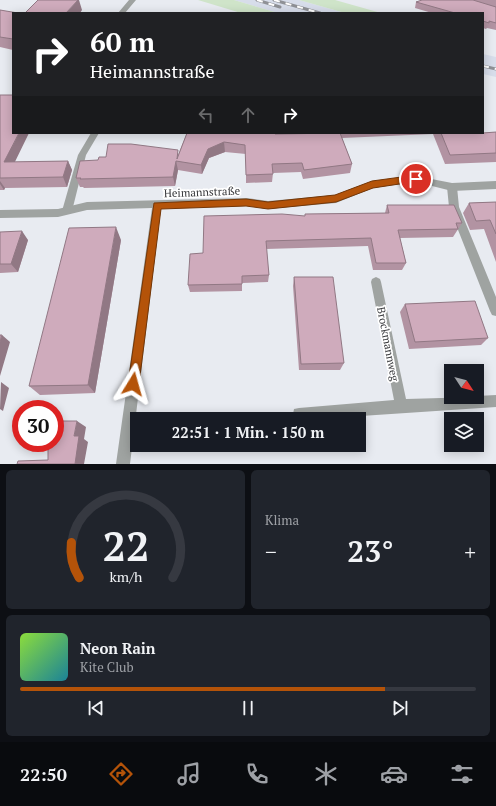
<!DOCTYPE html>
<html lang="de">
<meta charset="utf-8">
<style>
:root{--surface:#171b24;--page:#20242c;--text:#f1f3f6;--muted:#9ea1a6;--line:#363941;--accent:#b45309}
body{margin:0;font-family:"PT Serif",serif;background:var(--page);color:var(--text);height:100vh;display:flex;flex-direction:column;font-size:15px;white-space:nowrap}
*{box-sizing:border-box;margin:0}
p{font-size:13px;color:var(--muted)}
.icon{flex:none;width:22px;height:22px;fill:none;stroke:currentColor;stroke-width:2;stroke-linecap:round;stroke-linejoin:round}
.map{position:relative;height:464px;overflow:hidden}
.side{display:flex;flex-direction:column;gap:6px;padding:6px;background:#0d0f14;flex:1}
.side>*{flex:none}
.guide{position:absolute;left:12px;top:12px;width:472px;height:122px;border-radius:0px;box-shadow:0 2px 10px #0003;background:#202124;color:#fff;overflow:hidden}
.needle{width:26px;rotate:126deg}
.buttons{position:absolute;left:444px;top:364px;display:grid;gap:8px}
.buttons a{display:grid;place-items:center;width:40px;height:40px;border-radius:0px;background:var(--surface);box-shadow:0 2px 10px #0003;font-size:20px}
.speed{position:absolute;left:12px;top:400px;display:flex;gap:8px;font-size:20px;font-weight:700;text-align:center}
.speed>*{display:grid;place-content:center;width:52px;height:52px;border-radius:50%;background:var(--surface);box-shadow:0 2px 10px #0003;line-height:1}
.speed .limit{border:6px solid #d22;background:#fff;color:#111}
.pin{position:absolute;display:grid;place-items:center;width:34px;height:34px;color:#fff;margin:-17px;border:2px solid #fff;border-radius:50%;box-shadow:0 1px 4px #0007}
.me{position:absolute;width:44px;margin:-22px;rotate:8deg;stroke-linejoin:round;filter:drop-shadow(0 0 3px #0008)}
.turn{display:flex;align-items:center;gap:14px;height:84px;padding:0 12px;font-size:18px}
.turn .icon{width:52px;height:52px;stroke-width:2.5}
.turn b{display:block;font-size:28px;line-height:34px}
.lanes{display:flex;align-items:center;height:38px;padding:0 12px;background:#0003;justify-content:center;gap:20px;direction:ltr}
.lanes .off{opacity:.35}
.big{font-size:30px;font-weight:700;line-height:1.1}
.side .tile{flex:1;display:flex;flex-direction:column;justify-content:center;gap:6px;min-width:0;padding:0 14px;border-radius:6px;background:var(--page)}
.side .dial{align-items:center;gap:0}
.dial svg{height:104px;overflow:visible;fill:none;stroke:var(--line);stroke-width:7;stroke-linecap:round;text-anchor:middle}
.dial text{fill:var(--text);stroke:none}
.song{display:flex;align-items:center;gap:12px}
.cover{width:48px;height:48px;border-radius:6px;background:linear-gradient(135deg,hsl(90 70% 55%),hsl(190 70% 35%))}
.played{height:4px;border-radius:2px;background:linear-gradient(90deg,var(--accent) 80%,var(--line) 80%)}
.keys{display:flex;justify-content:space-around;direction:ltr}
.heat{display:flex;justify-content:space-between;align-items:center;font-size:22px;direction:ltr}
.side .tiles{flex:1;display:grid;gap:6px;grid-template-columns:1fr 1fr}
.tile:last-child{grid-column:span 2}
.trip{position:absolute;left:130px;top:412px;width:236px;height:40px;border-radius:0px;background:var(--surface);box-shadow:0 2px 10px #0003;font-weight:700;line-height:40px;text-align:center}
.menu{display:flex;height:64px;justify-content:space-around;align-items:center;background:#090b0e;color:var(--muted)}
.menu .icon{width:28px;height:28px}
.menu .on{color:var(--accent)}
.menu b{font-size:18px;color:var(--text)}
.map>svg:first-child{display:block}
.built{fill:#d7ddea}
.green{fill:#cfe4c9}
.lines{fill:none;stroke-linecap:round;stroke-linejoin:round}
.lane{fill:#9fa3a1;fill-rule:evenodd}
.street{fill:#9fa3a1;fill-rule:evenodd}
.rail-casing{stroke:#8f9196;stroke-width:3}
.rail{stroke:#fff;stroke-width:2;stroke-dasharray:6;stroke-linecap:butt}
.wall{fill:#b293a2}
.shaded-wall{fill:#917884}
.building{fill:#cfabbc;stroke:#917884}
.route{fill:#b45309;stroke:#753606}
.labels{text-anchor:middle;stroke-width:3.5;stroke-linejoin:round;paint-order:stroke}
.street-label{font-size:11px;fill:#38393c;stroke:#fff}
</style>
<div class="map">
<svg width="496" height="464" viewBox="0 0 496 464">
<rect width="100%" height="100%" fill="#e8ebf1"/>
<path class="built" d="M234,0H299L345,13H278Z
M483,54L496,57V77L483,74Z"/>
<path class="green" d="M198,0H234L278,13H241Z
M299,0H335L381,13H345Z"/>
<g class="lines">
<path class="lane" d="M129,0H136L125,13H118Z
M91,133H99L86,155L72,211L70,214H64L62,211L78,155Z
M452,183L457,187L459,207L496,297V316L492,315L490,311L449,207L447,187Z
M376,277L380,279L381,282L406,399L477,397V396L496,395V407L316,419H294L293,414L294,409L299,408L394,400L371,282L372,279Z"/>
<path class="street" d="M416,176L452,183L496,181V189L452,191L416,182L373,188L336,203L268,209L247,206L161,208L130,464H116L152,208L87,210L58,217L0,218V210L58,209L87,202L247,198L268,201L335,195L372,181Z"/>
<defs>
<path id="rail" d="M257,0L280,7
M274,0L320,13
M483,66L496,69"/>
</defs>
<use href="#rail" class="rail-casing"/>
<use href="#rail" class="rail"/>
</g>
<path class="wall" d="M422,0H496V30L487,28L486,29L483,28V13H432L415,8L416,2Z
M0,10L13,13V50L0,47Z
M0,95L15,162L68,161L72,170L67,187L5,188L4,190H0Z
M496,132V162L445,164L433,134L342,138L352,164L350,173L303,179L301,172L273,173L272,182L246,183V154L225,152L209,158L202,174L178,170L175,186L84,188L83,187H80L76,178L98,160L106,157L178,150V155L187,133L275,134L310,133H483Z
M496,202V262L484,229L470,230L463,213L469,203Z
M387,205L462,223L453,237L400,238L406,263L402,270H373L368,246L266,249L269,275L268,282L242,283V291L190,292L188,285L203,253L305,216V214L385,213Z
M0,232L28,240L18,272L0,273Z
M121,240L95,393L40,395L29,386Z
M294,277L344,363L340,370H299L293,286Z
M405,304L488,338L481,345L409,349L400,312Z
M207,445V448L188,449L187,447Z"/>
<path class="shaded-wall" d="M78,0H79L82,10L80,13H66Z
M19,133H29L10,172L4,162Z
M224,142L225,152L209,158L202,174L201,165L208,149Z
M68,161L72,170L67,187L63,177Z
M176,161L178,170L175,186L173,177Z
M0,181L5,188L4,190L0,184Z
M116,227L121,240L95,393L88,385Z
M22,231L28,240L18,272L11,264Z
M2,335L10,342L0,376V342Z
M1,382L9,388L3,411L0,409Z
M77,421L86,427L84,439L88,442L84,464H75L74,436Z"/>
<path class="building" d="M38,0H78L66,13H25Z
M422,0H473L496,7V23L489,21V23L483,21V13H455L416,2Z
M0,10L18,13H13V39L0,37Z
M0,95H13V133H19L4,162L68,161L63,177L0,178Z
M496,132V153L450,155L441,133H483Z
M187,133H275V134L340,133L352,164L304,170L302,163L272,164L273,174L246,175L245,145L224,142L208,149L201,165L176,161L173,177L80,179L81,178H76L80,161L98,160L99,157H106L108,144H131L178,150L177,159Z
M496,202V234L490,220L476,221L469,203Z
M387,205H454L462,223H456L458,229L398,230L406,263H376L371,238L266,241L269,275L242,276V284L188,285L190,254L203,253L204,216L282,214L305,216V214L389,213Z
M116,227L88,385L29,386L69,228Z
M22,231L11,264H0V232Z
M294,277H333L344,363L301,364Z
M475,301L488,338L415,342L405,304Z
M0,335H2L0,342Z
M55,421H77L74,436H79L75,464H17L18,461L48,460V443H55Z
M187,445H206V446L187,447Z"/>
<path class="route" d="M416,175L420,179L419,181L373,188L336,202L268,209L246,206L161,209L139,384L137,387L133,389L129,387L128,384L154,203L246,199L268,202L335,195L372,181Z"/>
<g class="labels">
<g class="street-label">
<text transform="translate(202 192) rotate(-2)" y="4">Heimannstraße</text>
<text transform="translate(388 344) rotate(79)" y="4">Brockmannweg</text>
</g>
</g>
</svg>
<div class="buttons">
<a><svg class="needle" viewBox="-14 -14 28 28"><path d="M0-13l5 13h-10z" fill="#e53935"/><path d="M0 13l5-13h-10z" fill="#9ea1a6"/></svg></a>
<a><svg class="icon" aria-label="layers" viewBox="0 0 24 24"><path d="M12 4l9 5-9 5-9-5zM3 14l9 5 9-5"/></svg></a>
</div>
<div class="speed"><div class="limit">30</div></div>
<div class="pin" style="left:416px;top:179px;background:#d93025"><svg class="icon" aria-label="arrive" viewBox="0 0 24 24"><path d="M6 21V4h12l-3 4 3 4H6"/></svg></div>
<svg class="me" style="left:133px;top:384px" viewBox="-20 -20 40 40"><path d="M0-17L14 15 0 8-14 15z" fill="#b45309" stroke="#fff" stroke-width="4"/></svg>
<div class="trip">22:51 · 1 Min. · 150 m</div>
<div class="guide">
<div class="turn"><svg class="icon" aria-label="right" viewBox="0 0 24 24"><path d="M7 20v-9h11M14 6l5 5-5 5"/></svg><div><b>60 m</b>Heimannstraße</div></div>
<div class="lanes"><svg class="icon off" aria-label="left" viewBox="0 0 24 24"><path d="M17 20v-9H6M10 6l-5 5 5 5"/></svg><svg class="icon off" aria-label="ahead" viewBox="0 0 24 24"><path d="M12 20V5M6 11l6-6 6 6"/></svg><svg class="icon" aria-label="right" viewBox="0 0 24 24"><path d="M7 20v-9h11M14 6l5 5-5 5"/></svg></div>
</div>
</div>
<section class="side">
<div class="tiles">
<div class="tile dial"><svg viewBox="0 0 100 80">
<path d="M14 69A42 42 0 1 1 86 69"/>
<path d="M14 69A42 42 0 0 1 8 42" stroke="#b45309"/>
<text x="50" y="56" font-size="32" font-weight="700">22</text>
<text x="50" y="72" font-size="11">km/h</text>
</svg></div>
<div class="tile"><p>Klima</p>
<div class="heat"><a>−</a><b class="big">23°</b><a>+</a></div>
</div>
<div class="tile">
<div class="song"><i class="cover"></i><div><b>Neon Rain</b><p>Kite Club</p></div></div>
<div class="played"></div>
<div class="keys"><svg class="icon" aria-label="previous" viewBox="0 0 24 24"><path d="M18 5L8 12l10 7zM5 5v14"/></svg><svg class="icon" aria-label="pause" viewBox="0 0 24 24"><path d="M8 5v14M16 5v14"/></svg><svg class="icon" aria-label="next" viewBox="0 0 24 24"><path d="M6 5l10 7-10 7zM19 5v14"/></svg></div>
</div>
</div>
</section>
<nav class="menu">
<b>22:50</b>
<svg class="icon on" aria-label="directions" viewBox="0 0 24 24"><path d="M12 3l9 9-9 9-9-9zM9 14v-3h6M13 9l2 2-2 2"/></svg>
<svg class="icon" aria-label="music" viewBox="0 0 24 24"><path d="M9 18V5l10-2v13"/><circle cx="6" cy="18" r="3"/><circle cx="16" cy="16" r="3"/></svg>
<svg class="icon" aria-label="phone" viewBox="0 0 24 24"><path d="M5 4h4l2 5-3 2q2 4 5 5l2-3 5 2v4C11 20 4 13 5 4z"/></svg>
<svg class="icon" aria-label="climate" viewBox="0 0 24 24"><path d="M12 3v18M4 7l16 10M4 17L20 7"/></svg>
<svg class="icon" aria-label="car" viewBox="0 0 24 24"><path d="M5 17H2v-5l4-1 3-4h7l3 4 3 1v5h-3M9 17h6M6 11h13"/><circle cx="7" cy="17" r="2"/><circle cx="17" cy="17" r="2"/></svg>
<svg class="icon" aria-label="filters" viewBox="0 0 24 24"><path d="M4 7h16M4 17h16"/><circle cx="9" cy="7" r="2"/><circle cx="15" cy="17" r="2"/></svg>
</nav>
